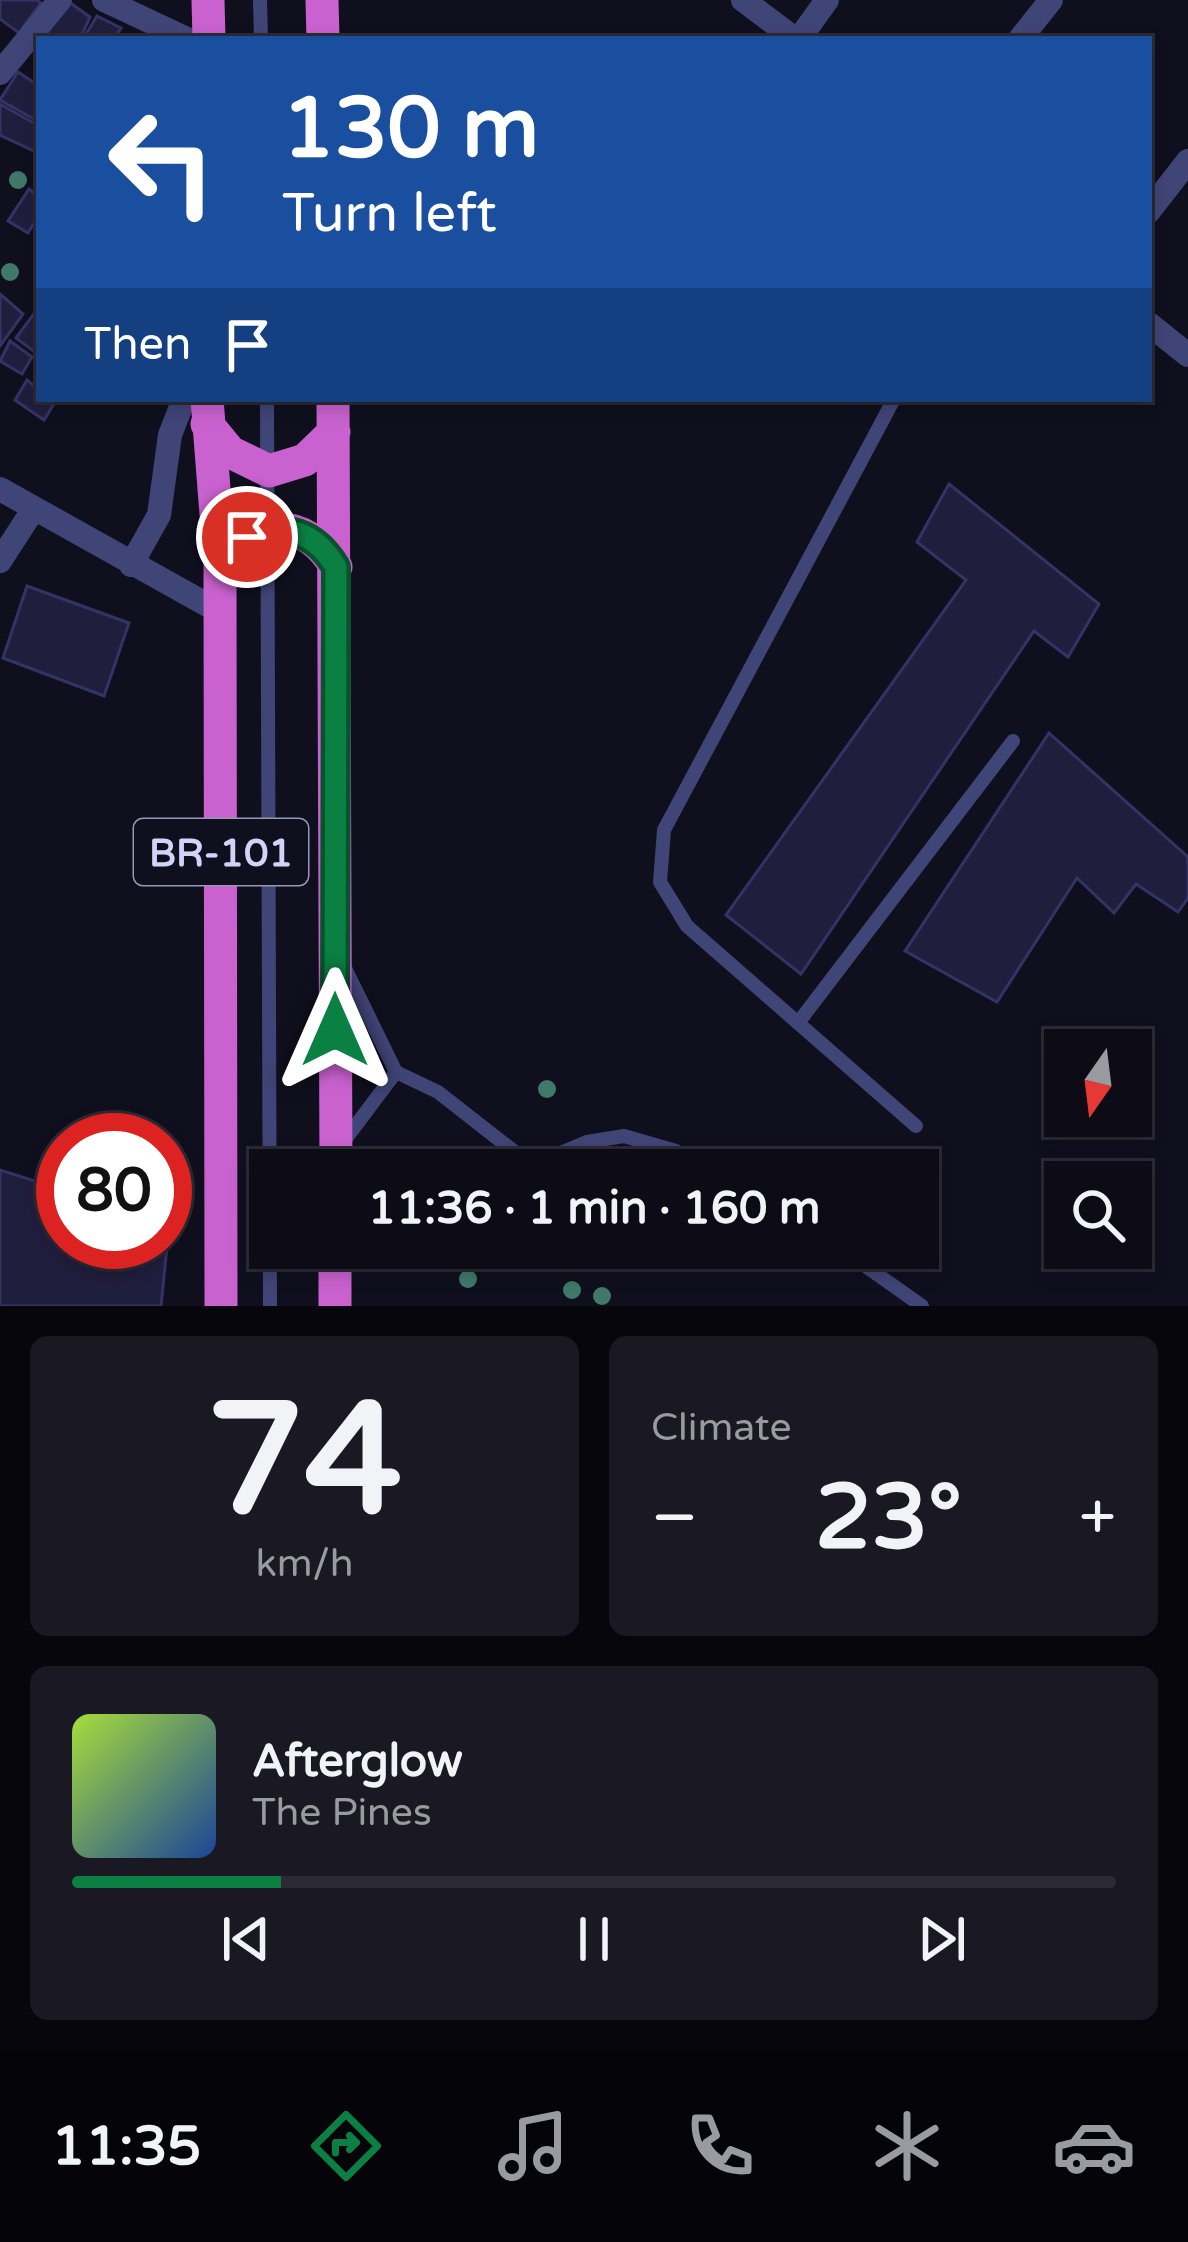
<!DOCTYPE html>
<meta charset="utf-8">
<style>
:root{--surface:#0c0b16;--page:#1a1923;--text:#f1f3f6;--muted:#9a9ba1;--line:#2c2b35;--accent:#0b8043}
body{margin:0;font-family:"Varela Round",sans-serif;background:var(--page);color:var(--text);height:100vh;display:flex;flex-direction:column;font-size:45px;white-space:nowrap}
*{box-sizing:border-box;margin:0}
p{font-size:39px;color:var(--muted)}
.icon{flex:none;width:66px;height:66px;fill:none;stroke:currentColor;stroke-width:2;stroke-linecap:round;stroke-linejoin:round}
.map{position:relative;height:1306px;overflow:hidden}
.panel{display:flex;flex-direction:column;gap:30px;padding:30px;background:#07060c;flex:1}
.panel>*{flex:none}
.guide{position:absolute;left:36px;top:36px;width:1116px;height:366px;border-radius:0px;box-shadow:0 6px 18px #0003,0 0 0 3px var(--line);background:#1a4fa0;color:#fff;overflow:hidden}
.needle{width:78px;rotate:194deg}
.fabs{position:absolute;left:1044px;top:1029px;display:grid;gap:24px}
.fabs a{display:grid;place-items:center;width:108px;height:108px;border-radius:0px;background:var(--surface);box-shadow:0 6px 18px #0003,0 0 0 3px var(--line);font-size:60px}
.speed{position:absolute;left:36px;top:1113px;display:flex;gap:24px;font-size:60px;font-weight:700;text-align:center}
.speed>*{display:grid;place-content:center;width:156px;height:156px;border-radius:50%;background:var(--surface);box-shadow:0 6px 18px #0003,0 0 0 3px var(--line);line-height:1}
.speed .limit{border:18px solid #d22;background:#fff;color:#111}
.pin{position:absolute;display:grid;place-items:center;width:102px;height:102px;color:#fff;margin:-51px;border:6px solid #fff;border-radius:50%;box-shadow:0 3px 12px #0007}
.me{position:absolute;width:132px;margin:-66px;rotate:0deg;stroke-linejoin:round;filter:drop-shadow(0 0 9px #0008)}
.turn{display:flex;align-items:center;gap:42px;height:252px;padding:0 48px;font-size:54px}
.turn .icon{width:156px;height:156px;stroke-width:2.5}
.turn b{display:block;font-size:84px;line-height:102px}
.then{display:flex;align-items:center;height:114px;padding:0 48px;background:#0003;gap:24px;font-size:45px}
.big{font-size:90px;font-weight:700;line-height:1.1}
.panel .widget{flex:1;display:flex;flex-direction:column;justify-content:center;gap:18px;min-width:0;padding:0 42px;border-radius:18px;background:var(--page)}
.panel .dial{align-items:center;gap:0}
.dial b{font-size:156px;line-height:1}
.song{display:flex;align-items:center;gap:36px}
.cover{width:144px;height:144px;border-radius:18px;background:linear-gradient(135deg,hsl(80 70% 55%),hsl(220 70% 35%))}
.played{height:12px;border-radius:6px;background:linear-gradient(90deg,var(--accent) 20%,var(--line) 20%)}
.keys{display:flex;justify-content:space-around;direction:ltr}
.heat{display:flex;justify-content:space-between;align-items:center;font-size:66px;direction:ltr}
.panel .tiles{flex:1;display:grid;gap:30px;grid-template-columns:1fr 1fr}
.widget:last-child{grid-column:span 2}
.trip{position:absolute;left:249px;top:1149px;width:690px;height:120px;border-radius:0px;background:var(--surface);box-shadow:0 6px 18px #0003,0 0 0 3px var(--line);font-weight:700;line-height:120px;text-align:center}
.dock{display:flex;height:192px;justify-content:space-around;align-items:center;background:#050409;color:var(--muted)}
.dock .icon{width:84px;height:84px}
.dock .selected{color:var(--accent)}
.dock b{font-size:54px;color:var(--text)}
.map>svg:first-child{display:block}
.building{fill:#201e3d;stroke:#363266;stroke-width:3}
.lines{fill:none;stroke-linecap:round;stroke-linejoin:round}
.service{stroke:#404577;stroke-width:14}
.minor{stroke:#404577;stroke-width:24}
.tertiary{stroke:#404577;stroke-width:24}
.trunk{stroke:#c962cf;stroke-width:33}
.tree{fill:#40796a}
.route-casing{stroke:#07532c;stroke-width:30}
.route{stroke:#0b8043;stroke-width:21}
.labels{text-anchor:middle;stroke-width:12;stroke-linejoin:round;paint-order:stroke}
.shield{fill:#100f1e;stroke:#9898b7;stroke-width:3}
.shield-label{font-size:39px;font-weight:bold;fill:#d2d3f9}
</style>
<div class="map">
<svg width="1188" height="1306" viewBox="0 0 1188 1306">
<rect width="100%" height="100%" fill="#100f1e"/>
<path class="building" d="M0,0H37L41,3L19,33L0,19Z
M69,2L90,17L80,39H49L45,36Z
M97,16L121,28L114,39H83Z
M18,72L39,86V122L0,100Z
M0,104L39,126L38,153L0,135Z
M29,189L39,197V215L28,233L8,221Z
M0,294L23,314L0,346Z
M33,315L39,320L36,353L16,338Z
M10,341L32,357L22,374L0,361Z
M27,380L39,390V399L55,402L44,420L15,400Z
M949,484L1099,604L1068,657L1034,631L801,974L726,915L966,580L917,542Z
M27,586L129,623L104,696L3,658Z
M1049,733L1188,857V898L1178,912L1136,884L1114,913L1077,878L997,1002L905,951Z
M0,1170L63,1190V1242H165V1216L170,1217L161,1306H0Z"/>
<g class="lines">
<path class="service" d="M260,0L261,39
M267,399L270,1306
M894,399L664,830L660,882L687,926L916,1126
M345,968L396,1072L438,1092L525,1160H544L587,1142L624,1136L676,1151L708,1170
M798,1023L1013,741
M341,1145L396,1072
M840,1248L922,1306"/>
<path class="minor" d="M104,0L187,39
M799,39L827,0
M1020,39L1051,0
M0,73L60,0
M1149,211L1188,161
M0,489L220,612
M0,561L33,510
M131,565L159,515L170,435L184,399"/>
<path class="tertiary" d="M743,0L795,39
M1149,324L1188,355"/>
<path class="trunk" d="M208,0L209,39
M322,0L323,39
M207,399L220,565L221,1306
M333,399L336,1170
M207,424L230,452L269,471L305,460L334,432
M220,565C255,518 304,515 336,567
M335,1306V1248"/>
</g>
<g class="tree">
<circle cx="18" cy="180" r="9"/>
<circle cx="10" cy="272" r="9"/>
<circle cx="547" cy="1089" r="9"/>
<circle cx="549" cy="1263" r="9"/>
<circle cx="468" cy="1279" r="9"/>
<circle cx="572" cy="1290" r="9"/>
<circle cx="602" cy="1296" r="9"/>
</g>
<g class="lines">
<defs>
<path id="route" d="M247,537C285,522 315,532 336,567L335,1030"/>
</defs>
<use href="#route" class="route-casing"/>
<use href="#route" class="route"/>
</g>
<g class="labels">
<rect class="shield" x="134" y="819" width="174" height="66" rx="9"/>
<g class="shield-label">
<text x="221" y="866">BR-101</text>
</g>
</g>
</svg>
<div class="fabs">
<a><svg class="needle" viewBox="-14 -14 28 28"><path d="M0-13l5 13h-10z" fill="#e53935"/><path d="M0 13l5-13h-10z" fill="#9a9ba1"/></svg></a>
<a><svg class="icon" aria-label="search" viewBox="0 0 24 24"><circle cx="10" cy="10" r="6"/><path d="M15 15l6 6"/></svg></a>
</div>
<div class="speed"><div class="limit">80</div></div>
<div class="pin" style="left:247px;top:537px;background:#d93025"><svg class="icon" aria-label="arrive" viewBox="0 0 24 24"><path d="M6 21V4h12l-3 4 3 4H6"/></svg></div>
<svg class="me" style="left:335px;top:1030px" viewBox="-20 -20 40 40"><path d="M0-17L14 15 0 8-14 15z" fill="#0b8043" stroke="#fff" stroke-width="4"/></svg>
<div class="trip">11:36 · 1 min · 160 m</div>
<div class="guide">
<div class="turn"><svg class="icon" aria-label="left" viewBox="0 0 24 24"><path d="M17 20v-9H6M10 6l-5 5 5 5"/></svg><div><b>130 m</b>Turn left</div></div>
<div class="then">Then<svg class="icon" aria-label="arrive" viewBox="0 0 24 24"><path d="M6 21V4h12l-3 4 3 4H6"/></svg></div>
</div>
</div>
<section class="panel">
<div class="tiles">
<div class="widget dial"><b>74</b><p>km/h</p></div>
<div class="widget"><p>Climate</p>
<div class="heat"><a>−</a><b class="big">23°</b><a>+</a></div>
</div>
<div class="widget">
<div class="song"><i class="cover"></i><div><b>Afterglow</b><p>The Pines</p></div></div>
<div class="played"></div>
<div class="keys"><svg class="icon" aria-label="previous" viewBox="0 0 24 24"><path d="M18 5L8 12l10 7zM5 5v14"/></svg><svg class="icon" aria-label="pause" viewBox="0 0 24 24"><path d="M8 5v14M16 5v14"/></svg><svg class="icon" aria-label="next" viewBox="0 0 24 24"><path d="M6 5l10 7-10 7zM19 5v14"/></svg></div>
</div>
</div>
</section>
<nav class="dock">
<b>11:35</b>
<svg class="icon selected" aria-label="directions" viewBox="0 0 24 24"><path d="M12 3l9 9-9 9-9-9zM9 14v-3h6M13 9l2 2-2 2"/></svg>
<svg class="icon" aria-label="music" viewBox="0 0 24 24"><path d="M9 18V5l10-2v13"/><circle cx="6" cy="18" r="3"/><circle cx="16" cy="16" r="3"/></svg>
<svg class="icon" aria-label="phone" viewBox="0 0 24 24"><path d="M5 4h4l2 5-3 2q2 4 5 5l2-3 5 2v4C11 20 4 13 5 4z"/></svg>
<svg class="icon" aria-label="climate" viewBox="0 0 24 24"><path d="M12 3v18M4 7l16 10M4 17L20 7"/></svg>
<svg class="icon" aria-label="car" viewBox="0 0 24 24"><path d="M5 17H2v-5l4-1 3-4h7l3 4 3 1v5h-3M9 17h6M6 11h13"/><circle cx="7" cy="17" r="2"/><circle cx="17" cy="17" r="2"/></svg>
</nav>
